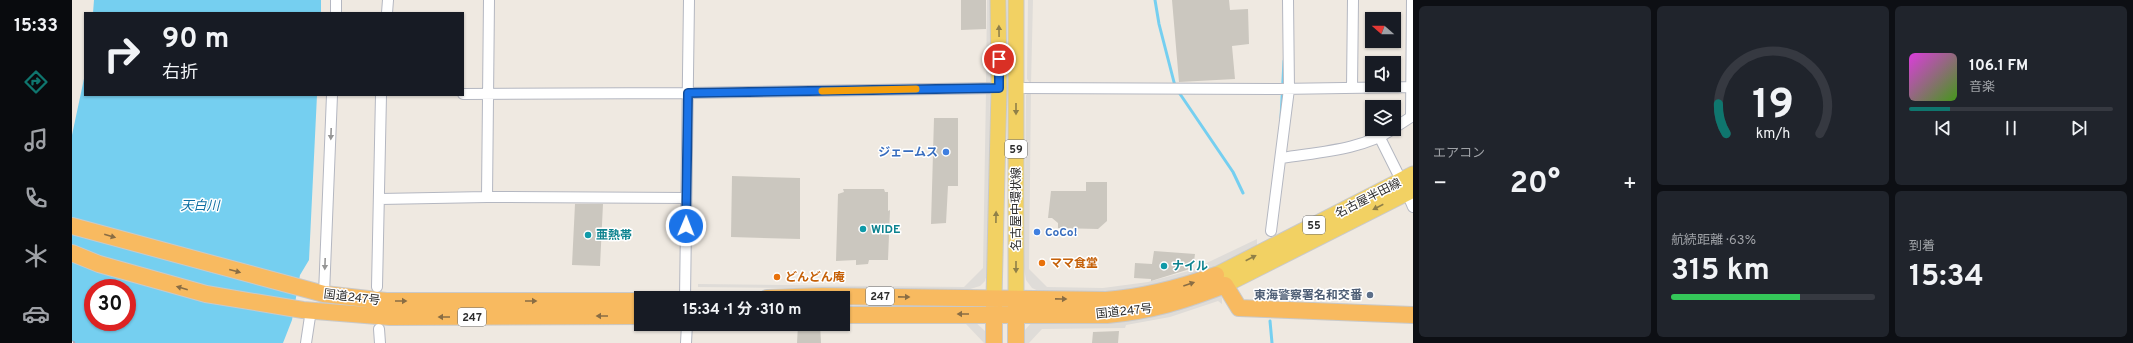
<!DOCTYPE html>
<html lang="ja">
<meta charset="utf-8">
<style>
:root{--surface:#171b24;--page:#20242c;--text:#f1f3f6;--muted:#9ea1a6;--line:#363941;--accent:#0f766e}
body{margin:0;font-family:Overpass,"Noto Sans JP",sans-serif;background:var(--page);color:var(--text);height:100vh;display:flex;flex-direction:column;font-size:15px;white-space:nowrap}
*{box-sizing:border-box;margin:0}
p{font-size:13px;color:var(--muted)}
.icon{flex:none;width:22px;height:22px;fill:none;stroke:currentColor;stroke-width:2;stroke-linecap:round;stroke-linejoin:round}
.map{position:relative;flex:1;overflow:hidden}
.details{display:flex;flex-direction:column;gap:6px;padding:6px;background:#0d0f14;width:720px}
.details>*{flex:none}
.banner{position:absolute;left:12px;top:12px;width:380px;height:84px;border-radius:0px;box-shadow:0 1px 3px #0004;background:#171b24;color:var(--text);overflow:hidden}
.needle{width:26px;rotate:290deg}
.tools{position:absolute;left:1293px;top:12px;display:grid;gap:8px}
.tools a{display:grid;place-items:center;width:36px;height:36px;border-radius:0px;background:var(--surface);box-shadow:0 1px 3px #0004;font-size:20px}
.speed{position:absolute;left:12px;top:279px;display:flex;gap:8px;font-size:20px;font-weight:700;text-align:center}
.speed>*{display:grid;place-content:center;width:52px;height:52px;border-radius:50%;background:var(--surface);box-shadow:0 1px 3px #0004;line-height:1}
.speed .limit{border:6px solid #d22;background:#fff;color:#111}
.pin{position:absolute;display:grid;place-items:center;width:34px;height:34px;color:#fff;margin:-17px;border:2px solid #fff;border-radius:50%;box-shadow:0 1px 4px #0007}
.me{position:absolute;width:44px;margin:-22px;rotate:1deg;stroke-linejoin:round;filter:drop-shadow(0 0 3px #0008)}
.turn{display:flex;align-items:center;gap:14px;height:84px;padding:0 12px;font-size:18px}
.turn .icon{width:52px;height:52px;stroke-width:2.5}
.turn b{display:block;font-size:28px;line-height:34px}
.big{font-size:30px;font-weight:700;line-height:1.1}
.details .tile{flex:1;display:flex;flex-direction:column;justify-content:center;gap:6px;min-width:0;padding:0 14px;border-radius:6px;background:var(--page)}
.details .dial{align-items:center;gap:0}
.dial svg{height:104px;overflow:visible;fill:none;stroke:var(--line);stroke-width:7;stroke-linecap:round;text-anchor:middle}
.dial text{fill:var(--text);stroke:none}
.song{display:flex;align-items:center;gap:12px}
.cover{width:48px;height:48px;border-radius:6px;background:linear-gradient(135deg,hsl(300 70% 55%),hsl(100 70% 35%))}
.played{height:4px;border-radius:2px;background:linear-gradient(90deg,var(--accent) 20%,var(--line) 20%)}
.keys{display:flex;justify-content:space-around;direction:ltr}
.heat{display:flex;justify-content:space-between;align-items:center;font-size:22px;direction:ltr}
.charge{height:6px;border-radius:3px;background:linear-gradient(90deg,#34c759 63%,var(--line) 0)}
.details .tiles{flex:1;display:grid;gap:6px;grid-template-columns:repeat(3,1fr)}
.tile:first-child{grid-row:span 2}
.trip{position:absolute;left:562px;top:291px;width:216px;height:40px;border-radius:0px;background:var(--surface);box-shadow:0 1px 3px #0004;font-weight:700;line-height:40px;text-align:center}
main{display:flex;flex:1;min-height:0}
.tab-bar{display:flex;flex-direction:column;width:72px;justify-content:space-around;align-items:center;background:#090b0e;color:var(--muted)}
.tab-bar .icon{width:28px;height:28px}
.tab-bar .active{color:var(--accent)}
.tab-bar b{font-size:18px;color:var(--text)}
.map>svg:first-child{display:block}
.plaza{fill:#dfdcd8}
.water{fill:#75cff0;fill-rule:evenodd}
.lines{fill:none;stroke-linecap:round;stroke-linejoin:round}
.stream{stroke:#75cff0;stroke-width:3}
.building{fill:#cbc7bf}
.minor-casing{stroke:#b4b7c1;stroke-width:12}
.primary-casing{stroke:#c9c9c9;stroke-width:17}
.trunk-casing{stroke:#c9c9c9;stroke-width:18}
.minor{stroke:#fff;stroke-width:10}
.primary{stroke:#f2d163;stroke-width:15}
.trunk{stroke:#f8ba60;stroke-width:16}
.rail-casing{stroke:#a3a6b8;stroke-width:4.5}
.rail{stroke:#fff;stroke-width:3;stroke-dasharray:9;stroke-linecap:butt}
.oneway{fill:#908048}
.oneway2{fill:#969696}
.oneway3{fill:#896d44}
.route-casing{stroke:#114b97;stroke-width:10}
.route{stroke:#1a73e8;stroke-width:7}
.slow{stroke:#f59e0b;stroke-width:7}
.shop-dot{fill:#3f7fe0;stroke:#fff;stroke-width:1.5}
.culture-dot{fill:#0f9aa8;stroke:#fff;stroke-width:1.5}
.food-dot{fill:#e8710a;stroke:#fff;stroke-width:1.5}
.service-dot{fill:#5c6f8a;stroke:#fff;stroke-width:1.5}
.labels{text-anchor:middle;stroke-width:3;stroke-linejoin:round;paint-order:stroke}
.shield{fill:#fff;stroke:#6d6d6d;stroke-width:1}
.shield-label{font-size:11px;font-weight:bold;fill:#2e2e2e}
.shop-label{font-size:12px;font-weight:bold;fill:#366cbe;stroke:#fff;text-anchor:end}
.street-label{font-size:12px;fill:#2e2e2e;stroke:#fff}
.culture-label{font-size:12px;font-weight:bold;fill:#0d838f;stroke:#fff;text-anchor:start}
.food-label{font-size:12px;font-weight:bold;fill:#c56008;stroke:#fff;text-anchor:start}
.service-label{font-size:12px;font-weight:bold;fill:#4e5e75;stroke:#fff;text-anchor:end}
.water-label{font-size:13px;font-style:italic;fill:#0d6fa3;stroke:#fff}
</style>
<main>
<nav class="tab-bar">
<b>15:33</b>
<svg class="icon active" aria-label="directions" viewBox="0 0 24 24"><path d="M12 3l9 9-9 9-9-9zM9 14v-3h6M13 9l2 2-2 2"/></svg>
<svg class="icon" aria-label="music" viewBox="0 0 24 24"><path d="M9 18V5l10-2v13"/><circle cx="6" cy="18" r="3"/><circle cx="16" cy="16" r="3"/></svg>
<svg class="icon" aria-label="phone" viewBox="0 0 24 24"><path d="M5 4h4l2 5-3 2q2 4 5 5l2-3 5 2v4C11 20 4 13 5 4z"/></svg>
<svg class="icon" aria-label="climate" viewBox="0 0 24 24"><path d="M12 3v18M4 7l16 10M4 17L20 7"/></svg>
<svg class="icon" aria-label="car" viewBox="0 0 24 24"><path d="M5 17H2v-5l4-1 3-4h7l3 4 3 1v5h-3M9 17h6M6 11h13"/><circle cx="7" cy="17" r="2"/><circle cx="17" cy="17" r="2"/></svg>
</nav>
<div class="map">
<svg width="1341" height="343" viewBox="0 0 1341 343">
<rect width="100%" height="100%" fill="#efe9e1"/>
<path class="plaza" d="M915,0H920L919,82L914,85Z
M956,0H961L959,84L955,79Z
M914,91L918,93L916,270L913,281L908,286L895,290L626,287V284L892,287L911,268Z
M959,91L957,269L975,287L1031,288L1076,282L1120,270L1185,239V245L1143,268L1116,279L1047,293L969,292L960,288L954,280L952,268L954,95Z
M1148,294L1150,298V304L1146,301L1098,317L1054,325L1053,328L970,329L957,343H951L953,330L960,322L1076,317L1095,313Z
M771,319L902,321L913,331L915,343H912L894,324L771,323Z"/>
<path class="water" d="M22,0H249V13H21Z
M13,74V95H245L237,260L228,275L220,320L211,343H0V135ZM21,288H55V322H21Z"/>
<g class="lines">
<path class="stream" d="M1083,0L1087,24L1103,86
M1106,91L1161,172L1171,193
M1209,118L1212,61
M1198,321L1200,343"/>
</g>
<path class="building" d="M889,0H914V29L889,30Z
M1100,0H1157L1158,10L1176,9L1177,44L1160,46L1163,79L1107,82Z
M862,118H886V186H876L874,223L859,224Z
M660,176L728,178V239L659,237Z
M1014,182H1035V221L1026,229L986,228V223L980,218H976L979,191H1014Z
M771,189H812L813,192H816V211L818,210L816,260H797L796,264L784,265V260L764,261L766,194L772,192Z
M503,204H531L528,266L500,265Z
M1082,251L1123,254L1121,268L1079,281V279L1062,278L1063,263L1080,264Z
M748,324L749,343H725L726,325Z
M1047,331L1046,343H1020L1021,332Z"/>
<g class="lines">
<defs>
<path id="minor" d="M264,13V0
M315,13L316,0
M944,88L1206,89L1339,87
M1280,88L1281,0
M391,94L616,93L927,88
M1322,128L1339,117L1340,0
M1307,136L1329,180
M1210,158C1246,152 1290,150 1321,129
M1335,193L1341,207
M415,197L417,0
M308,199L415,197L614,198
M1199,231L1217,89L1216,0
M305,287L309,95
M252,294L260,95
M613,298L617,0
M307,329L308,343
M234,343L239,310
M614,343L615,324"/>
<path id="primary" d="M944,0V299
M1144,275L1341,174
M1153,285L1341,190
M922,298L927,88L926,0"/>
<path id="trunk" d="M0,226L252,294L314,301H569
M0,253L27,264L134,294L231,310L318,317L569,316
M695,298L750,296L1034,300C1073,297 1107,288 1144,275
M922,305V343
M771,315H1035C1080,311 1111,301 1153,285L1167,308L1341,315
M944,343V305"/>
</defs>
<use href="#minor" class="minor-casing"/>
<use href="#primary" class="primary-casing"/>
<use href="#trunk" class="trunk-casing"/>
<use href="#minor" class="minor"/>
<use href="#primary" class="primary"/>
<use href="#trunk" class="trunk"/>
<defs>
<path id="rail" d="M0,343H1"/>
</defs>
<use href="#rail" class="rail-casing"/>
<use href="#rail" class="rail"/>
</g>
<defs><path id="oneway-solid" d="M-6-.8H1V-3.2L6.5 0L1 3.2V.8H-6Z"/></defs>
<g class="oneway">
<use href="#oneway-solid" transform="translate(927 31) rotate(-91)"/>
<use href="#oneway-solid" transform="translate(944 109) rotate(90)"/>
<use href="#oneway-solid" transform="translate(1306 207) rotate(153)"/>
<use href="#oneway-solid" transform="translate(924 217) rotate(-89)"/>
<use href="#oneway-solid" transform="translate(1179 258) rotate(-27)"/>
<use href="#oneway-solid" transform="translate(944 267) rotate(90)"/>
</g>
<g class="oneway2">
<use href="#oneway-solid" transform="translate(259 134) rotate(92)"/>
<use href="#oneway-solid" transform="translate(253 264) rotate(92)"/>
</g>
<g class="oneway3">
<use href="#oneway-solid" transform="translate(38 236) rotate(16)"/>
<use href="#oneway-solid" transform="translate(163 271) rotate(15)"/>
<use href="#oneway-solid" transform="translate(1117 284) rotate(-19)"/>
<use href="#oneway-solid" transform="translate(110 288) rotate(-164)"/>
<use href="#oneway-solid" transform="translate(832 297) rotate(1)"/>
<use href="#oneway-solid" transform="translate(989 299) rotate(1)"/>
<use href="#oneway-solid" transform="translate(329 301)"/>
<use href="#oneway-solid" transform="translate(459 301)"/>
<use href="#oneway-solid" transform="translate(891 314) rotate(180)"/>
<use href="#oneway-solid" transform="translate(530 316) rotate(180)"/>
<use href="#oneway-solid" transform="translate(372 317) rotate(180)"/>
</g>
<g class="lines">
<defs>
<path id="route" d="M614,226L616,93L927,88V59"/>
</defs>
<use href="#route" class="route-casing"/>
<use href="#route" class="route"/>
<path class="slow" d="M750,91L844,89"/>
</g>
<g class="shop-dot">
<circle cx="874" cy="152" r="4"/>
<circle cx="965" cy="232" r="4"/>
</g>
<g class="culture-dot">
<circle cx="791" cy="229" r="4"/>
<circle cx="516" cy="235" r="4"/>
<circle cx="1092" cy="266" r="4"/>
</g>
<g class="food-dot">
<circle cx="970" cy="263" r="4"/>
<circle cx="705" cy="277" r="4"/>
</g>
<circle class="service-dot" cx="1298" cy="295" r="4"/>
<g class="labels">
<g class="shield">
<rect x="933" y="140" width="22" height="18" rx="3"/>
<rect x="1231" y="216" width="22" height="18" rx="3"/>
<rect x="794" y="287" width="28" height="18" rx="3"/>
<rect x="386" y="308" width="28" height="18" rx="3"/>
</g>
<g class="shield-label">
<text x="944" y="153">59</text>
<text x="1242" y="229">55</text>
<text x="808" y="300">247</text>
<text x="400" y="321">247</text>
</g>
<g class="shop-label">
<text x="866" y="156">ジェームス</text>
<text x="973" y="236" text-anchor="start">CoCo!</text>
</g>
<g class="street-label">
<text transform="translate(1296 198) rotate(-27)" y="4">名古屋半田線</text>
<text transform="translate(944 209) rotate(-90)" y="4">名古屋中環状線</text>
<text transform="translate(280 297) rotate(7)" y="4">国道247号</text>
<text transform="translate(1052 311) rotate(-6)" y="4">国道247号</text>
</g>
<g class="culture-label">
<text x="799" y="233">WIDE</text>
<text x="524" y="239">亜熱帯</text>
<text x="1100" y="270">ナイル</text>
</g>
<g class="food-label">
<text x="978" y="267">ママ食堂</text>
<text x="713" y="281">どんどん庵</text>
</g>
<g class="service-label">
<text x="1290" y="299">東海警察署名和交番</text>
</g>
<g class="water-label">
<text x="128" y="210">天白川</text>
</g>
</g>
</svg>
<div class="tools">
<a><svg class="needle" viewBox="-14 -14 28 28"><path d="M0-13l5 13h-10z" fill="#e53935"/><path d="M0 13l5-13h-10z" fill="#9ea1a6"/></svg></a>
<a><svg class="icon" aria-label="sound" viewBox="0 0 24 24"><path d="M4 9h4l5-4v14l-5-4H4zM17 9q2 3 0 6"/></svg></a>
<a><svg class="icon" aria-label="layers" viewBox="0 0 24 24"><path d="M12 4l9 5-9 5-9-5zM3 14l9 5 9-5"/></svg></a>
</div>
<div class="speed"><div class="limit">30</div></div>
<div class="pin" style="left:927px;top:59px;background:#d93025"><svg class="icon" aria-label="arrive" viewBox="0 0 24 24"><path d="M6 21V4h12l-3 4 3 4H6"/></svg></div>
<svg class="me" style="left:614px;top:226px" viewBox="-20 -20 40 40"><circle r="17" fill="#1a73e8" stroke="#fff" stroke-width="3"/><path d="M0-11L8 9 0 5-8 9z" fill="#fff"/></svg>
<div class="trip">15:34 · 1 分 · 310 m</div>
<div class="banner">
<div class="turn"><svg class="icon" aria-label="right" viewBox="0 0 24 24"><path d="M7 20v-9h11M14 6l5 5-5 5"/></svg><div><b>90 m</b>右折</div></div>
</div>
</div>
<section class="details">
<div class="tiles">
<div class="tile"><p>エアコン</p>
<div class="heat"><a>−</a><b class="big">20°</b><a>+</a></div>
</div>
<div class="tile dial"><svg viewBox="0 0 100 80">
<path d="M14 69A42 42 0 1 1 86 69"/>
<path d="M14 69A42 42 0 0 1 8 46" stroke="#0f766e"/>
<text x="50" y="56" font-size="32" font-weight="700">19</text>
<text x="50" y="72" font-size="11">km/h</text>
</svg></div>
<div class="tile">
<div class="song"><i class="cover"></i><div><b>106.1 FM</b><p>音楽</p></div></div>
<div class="played"></div>
<div class="keys"><svg class="icon" aria-label="previous" viewBox="0 0 24 24"><path d="M18 5L8 12l10 7zM5 5v14"/></svg><svg class="icon" aria-label="pause" viewBox="0 0 24 24"><path d="M8 5v14M16 5v14"/></svg><svg class="icon" aria-label="next" viewBox="0 0 24 24"><path d="M6 5l10 7-10 7zM19 5v14"/></svg></div>
</div>
<div class="tile"><p>航続距離 · 63%</p><b class="big">315 km</b><div class="charge"></div></div>
<div class="tile"><p>到着</p><b class="big">15:34</b></div>
</div>
</section>
</main>
